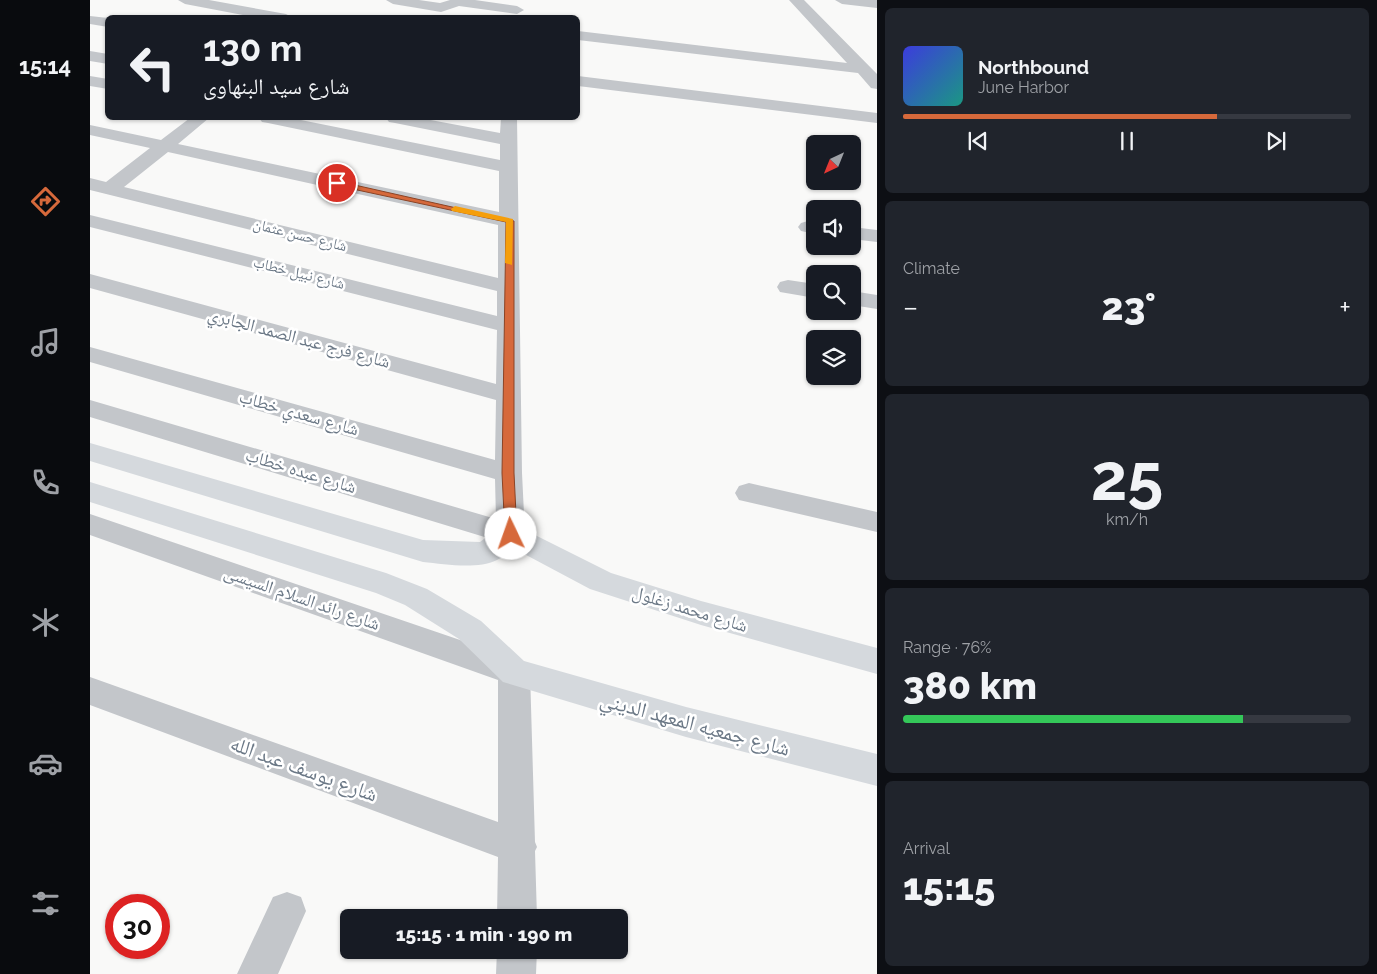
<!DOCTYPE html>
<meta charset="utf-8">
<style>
:root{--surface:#171b24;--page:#20242c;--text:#f1f3f6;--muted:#9ea1a6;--line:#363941;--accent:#d6693b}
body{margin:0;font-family:Raleway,"Noto Naskh Arabic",sans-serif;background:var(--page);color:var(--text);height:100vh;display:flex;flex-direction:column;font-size:19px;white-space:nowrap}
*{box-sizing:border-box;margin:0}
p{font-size:16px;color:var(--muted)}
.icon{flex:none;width:28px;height:28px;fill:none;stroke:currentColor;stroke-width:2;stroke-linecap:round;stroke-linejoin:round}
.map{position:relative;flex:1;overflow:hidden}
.details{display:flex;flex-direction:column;gap:8px;padding:8px;background:#0d0f14;width:500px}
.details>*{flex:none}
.guide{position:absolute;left:15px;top:15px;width:475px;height:105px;border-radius:8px;box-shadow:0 1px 4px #0004;background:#171b24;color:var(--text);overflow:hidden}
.needle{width:32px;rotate:223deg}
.buttons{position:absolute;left:716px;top:135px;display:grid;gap:10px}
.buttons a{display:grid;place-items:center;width:55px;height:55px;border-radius:8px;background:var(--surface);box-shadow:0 1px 4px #0004;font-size:25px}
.speed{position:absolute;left:15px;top:894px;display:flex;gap:10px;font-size:25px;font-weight:700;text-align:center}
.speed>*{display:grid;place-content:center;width:65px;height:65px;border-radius:50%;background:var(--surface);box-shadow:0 1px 4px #0004;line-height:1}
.speed .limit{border:8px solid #d22;background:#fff;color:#111}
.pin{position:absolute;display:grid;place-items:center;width:42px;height:42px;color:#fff;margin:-21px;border:2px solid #fff;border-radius:50%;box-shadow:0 1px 5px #0007}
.me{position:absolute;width:55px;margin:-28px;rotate:357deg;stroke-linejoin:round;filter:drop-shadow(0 0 4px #0008)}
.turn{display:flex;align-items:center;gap:18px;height:105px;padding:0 15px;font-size:22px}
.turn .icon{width:65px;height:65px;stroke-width:2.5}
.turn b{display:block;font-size:35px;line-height:42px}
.big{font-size:38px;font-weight:800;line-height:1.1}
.details .widget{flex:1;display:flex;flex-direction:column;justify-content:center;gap:8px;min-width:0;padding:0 18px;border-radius:8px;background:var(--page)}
.details .dial{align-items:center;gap:0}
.dial b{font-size:65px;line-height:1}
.song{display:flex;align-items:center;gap:15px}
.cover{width:60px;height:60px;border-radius:8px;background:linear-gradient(135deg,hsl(240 70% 55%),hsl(170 70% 35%))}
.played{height:5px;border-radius:2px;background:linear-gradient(90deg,var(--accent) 70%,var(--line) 70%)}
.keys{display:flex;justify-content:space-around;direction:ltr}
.heat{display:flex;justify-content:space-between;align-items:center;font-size:28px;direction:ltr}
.charge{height:8px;border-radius:4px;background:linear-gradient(90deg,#34c759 76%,var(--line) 0)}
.trip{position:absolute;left:250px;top:909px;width:288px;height:50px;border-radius:8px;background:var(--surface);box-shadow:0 1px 4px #0004;font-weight:800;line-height:50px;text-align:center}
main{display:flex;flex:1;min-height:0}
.dock{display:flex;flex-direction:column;width:90px;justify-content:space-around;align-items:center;background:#090b0e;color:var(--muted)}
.dock .icon{width:35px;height:35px}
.dock .on{color:var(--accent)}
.dock b{font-size:22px;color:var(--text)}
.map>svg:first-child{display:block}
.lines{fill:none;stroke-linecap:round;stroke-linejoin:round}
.minor{fill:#c3c6ca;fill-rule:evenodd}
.secondary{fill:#d5d9dd;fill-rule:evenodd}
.route{fill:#d6693b;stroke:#8b4426}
.slow{fill:#f59e0b}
.labels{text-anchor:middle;stroke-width:5;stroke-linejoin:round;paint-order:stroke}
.far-street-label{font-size:15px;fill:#6b7886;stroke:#fff}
.street-label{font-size:18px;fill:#6b7886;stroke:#fff}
.near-street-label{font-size:21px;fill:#6b7886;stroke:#fff}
</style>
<main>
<nav class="dock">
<b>15:14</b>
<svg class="icon on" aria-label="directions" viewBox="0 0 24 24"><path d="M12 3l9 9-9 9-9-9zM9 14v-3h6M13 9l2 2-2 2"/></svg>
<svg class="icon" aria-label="music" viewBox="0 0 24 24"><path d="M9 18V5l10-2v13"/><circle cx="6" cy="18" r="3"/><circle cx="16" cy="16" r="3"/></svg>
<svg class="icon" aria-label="phone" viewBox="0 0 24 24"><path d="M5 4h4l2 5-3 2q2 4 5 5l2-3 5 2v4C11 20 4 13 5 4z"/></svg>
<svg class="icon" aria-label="climate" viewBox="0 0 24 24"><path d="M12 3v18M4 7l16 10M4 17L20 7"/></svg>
<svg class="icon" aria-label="car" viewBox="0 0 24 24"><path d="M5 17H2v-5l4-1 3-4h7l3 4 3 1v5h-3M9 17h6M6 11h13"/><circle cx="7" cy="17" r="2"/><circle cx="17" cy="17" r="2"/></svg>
<svg class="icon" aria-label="filters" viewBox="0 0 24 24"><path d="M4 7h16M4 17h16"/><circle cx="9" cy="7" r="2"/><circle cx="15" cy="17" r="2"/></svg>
</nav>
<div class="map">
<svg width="787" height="974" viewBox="0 0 787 974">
<rect width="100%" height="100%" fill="#f9f9f8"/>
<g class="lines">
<path class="minor" d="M88,0H119L196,14L203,18H168L95,4Z
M296,0H329L350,3L360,0H385L427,6L434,10L427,14L369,6L351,12L303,4Z
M699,0H714L787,74V89L781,88L768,73L488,40V31L757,63Z
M745,0H787V8L752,4Z
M0,16L18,18V27L0,24Z
M0,51L18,54V64L0,61Z
M0,76L18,79V89L0,86Z
M488,76L787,113V123L488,86Z
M100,118H119L88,144L409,212V171L178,123L172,122L169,118H201L410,160V144L305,123L299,122L296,118H330L410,133L411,118H427L432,473L435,534L431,542L421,545L0,417V400L406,519L405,479L0,362V347L405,460L406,400L0,288V274L406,384L407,330L0,227V215L407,316V291L0,190V178L16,182L60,148L0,135V125L71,140ZM78,152L408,225V278L34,187Z
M718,221L725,222V234L711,231L708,227L711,223Z
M762,227L787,230V242L762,239Z
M698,280L725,284V298L690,292L687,287L690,282Z
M762,291L787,295V309L762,305Z
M659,483L787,512V532L649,500L645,493L649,486Z
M0,514L435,662L440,672L445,842L447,847L445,851L447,918H407L408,857L0,705V677L408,822V680L0,535Z
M197,892L211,897L216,911L188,974H147L183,897Z
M407,950H447L446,974H406Z"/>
<path class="secondary" d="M0,443L333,540L390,542L411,526L421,523L521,573L611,601L787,648V674L611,625L500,589L423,548C418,552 413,557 407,560C386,570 355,564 333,562L0,461Z
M0,482L296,573L337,589L391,621L434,661L596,707L787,754V786L596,737L413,682L369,639L315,605L286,593L0,502Z"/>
</g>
<path class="route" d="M247,181L424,221V473L427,534L425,537H417L415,534L412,473L416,222L244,185L243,183Z"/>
<path class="slow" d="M365,206L423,219L422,265L415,263L416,222L362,211L361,209Z"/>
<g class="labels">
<g class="far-street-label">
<text transform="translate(210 235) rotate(14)" y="5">شارع حسن عثمان</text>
<text transform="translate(209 273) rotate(14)" y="5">شارع نبيل خطاب</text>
</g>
<g class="street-label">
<text transform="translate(209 338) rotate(15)" y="6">شارع فرج عبد الصمد الجابري</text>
<text transform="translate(209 413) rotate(16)" y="6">شارع سعدي خطاب</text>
<text transform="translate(211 471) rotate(17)" y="6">شارع عبده خطاب</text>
<text transform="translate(212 598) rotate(19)" y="6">شارع رائد السلام السيسى</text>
<text transform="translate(600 609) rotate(17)" y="6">شارع محمد زغلول</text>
</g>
<g class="near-street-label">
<text transform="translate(605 724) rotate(15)" y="7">شارع جمعيه المعهد الديني</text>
<text transform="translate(214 769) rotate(20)" y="7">شارع يوسف عبد الله</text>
</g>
</g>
</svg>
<div class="buttons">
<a><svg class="needle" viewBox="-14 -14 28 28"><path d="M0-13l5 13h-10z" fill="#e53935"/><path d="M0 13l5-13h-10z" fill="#9ea1a6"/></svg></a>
<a><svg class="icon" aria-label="sound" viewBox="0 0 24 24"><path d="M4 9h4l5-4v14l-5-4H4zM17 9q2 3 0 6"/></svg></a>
<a><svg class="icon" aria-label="search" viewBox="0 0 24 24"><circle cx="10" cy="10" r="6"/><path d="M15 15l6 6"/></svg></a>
<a><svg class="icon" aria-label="layers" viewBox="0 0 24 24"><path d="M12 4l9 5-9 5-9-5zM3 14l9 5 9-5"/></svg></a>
</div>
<div class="speed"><div class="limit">30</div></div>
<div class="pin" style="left:247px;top:183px;background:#d93025"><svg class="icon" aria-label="arrive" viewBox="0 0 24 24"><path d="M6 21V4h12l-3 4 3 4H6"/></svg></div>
<svg class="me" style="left:421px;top:534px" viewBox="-20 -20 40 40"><circle r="19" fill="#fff"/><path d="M0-13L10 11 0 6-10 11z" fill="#d6693b"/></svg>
<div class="trip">15:15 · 1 min · 190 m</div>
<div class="guide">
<div class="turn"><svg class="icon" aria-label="left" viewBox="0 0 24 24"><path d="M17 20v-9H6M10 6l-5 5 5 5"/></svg><div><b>130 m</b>شارع سيد البنهاوى</div></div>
</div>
</div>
<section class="details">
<div class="widget">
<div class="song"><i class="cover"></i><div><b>Northbound</b><p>June Harbor</p></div></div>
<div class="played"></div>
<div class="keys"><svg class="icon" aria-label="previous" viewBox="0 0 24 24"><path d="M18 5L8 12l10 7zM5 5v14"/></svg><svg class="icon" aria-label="pause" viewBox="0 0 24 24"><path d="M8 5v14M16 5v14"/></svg><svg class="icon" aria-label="next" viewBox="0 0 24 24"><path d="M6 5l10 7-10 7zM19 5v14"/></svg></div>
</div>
<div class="widget"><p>Climate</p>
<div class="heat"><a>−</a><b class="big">23°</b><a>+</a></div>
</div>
<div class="widget dial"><b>25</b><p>km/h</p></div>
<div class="widget"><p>Range · 76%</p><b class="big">380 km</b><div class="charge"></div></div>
<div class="widget"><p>Arrival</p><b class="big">15:15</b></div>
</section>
</main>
